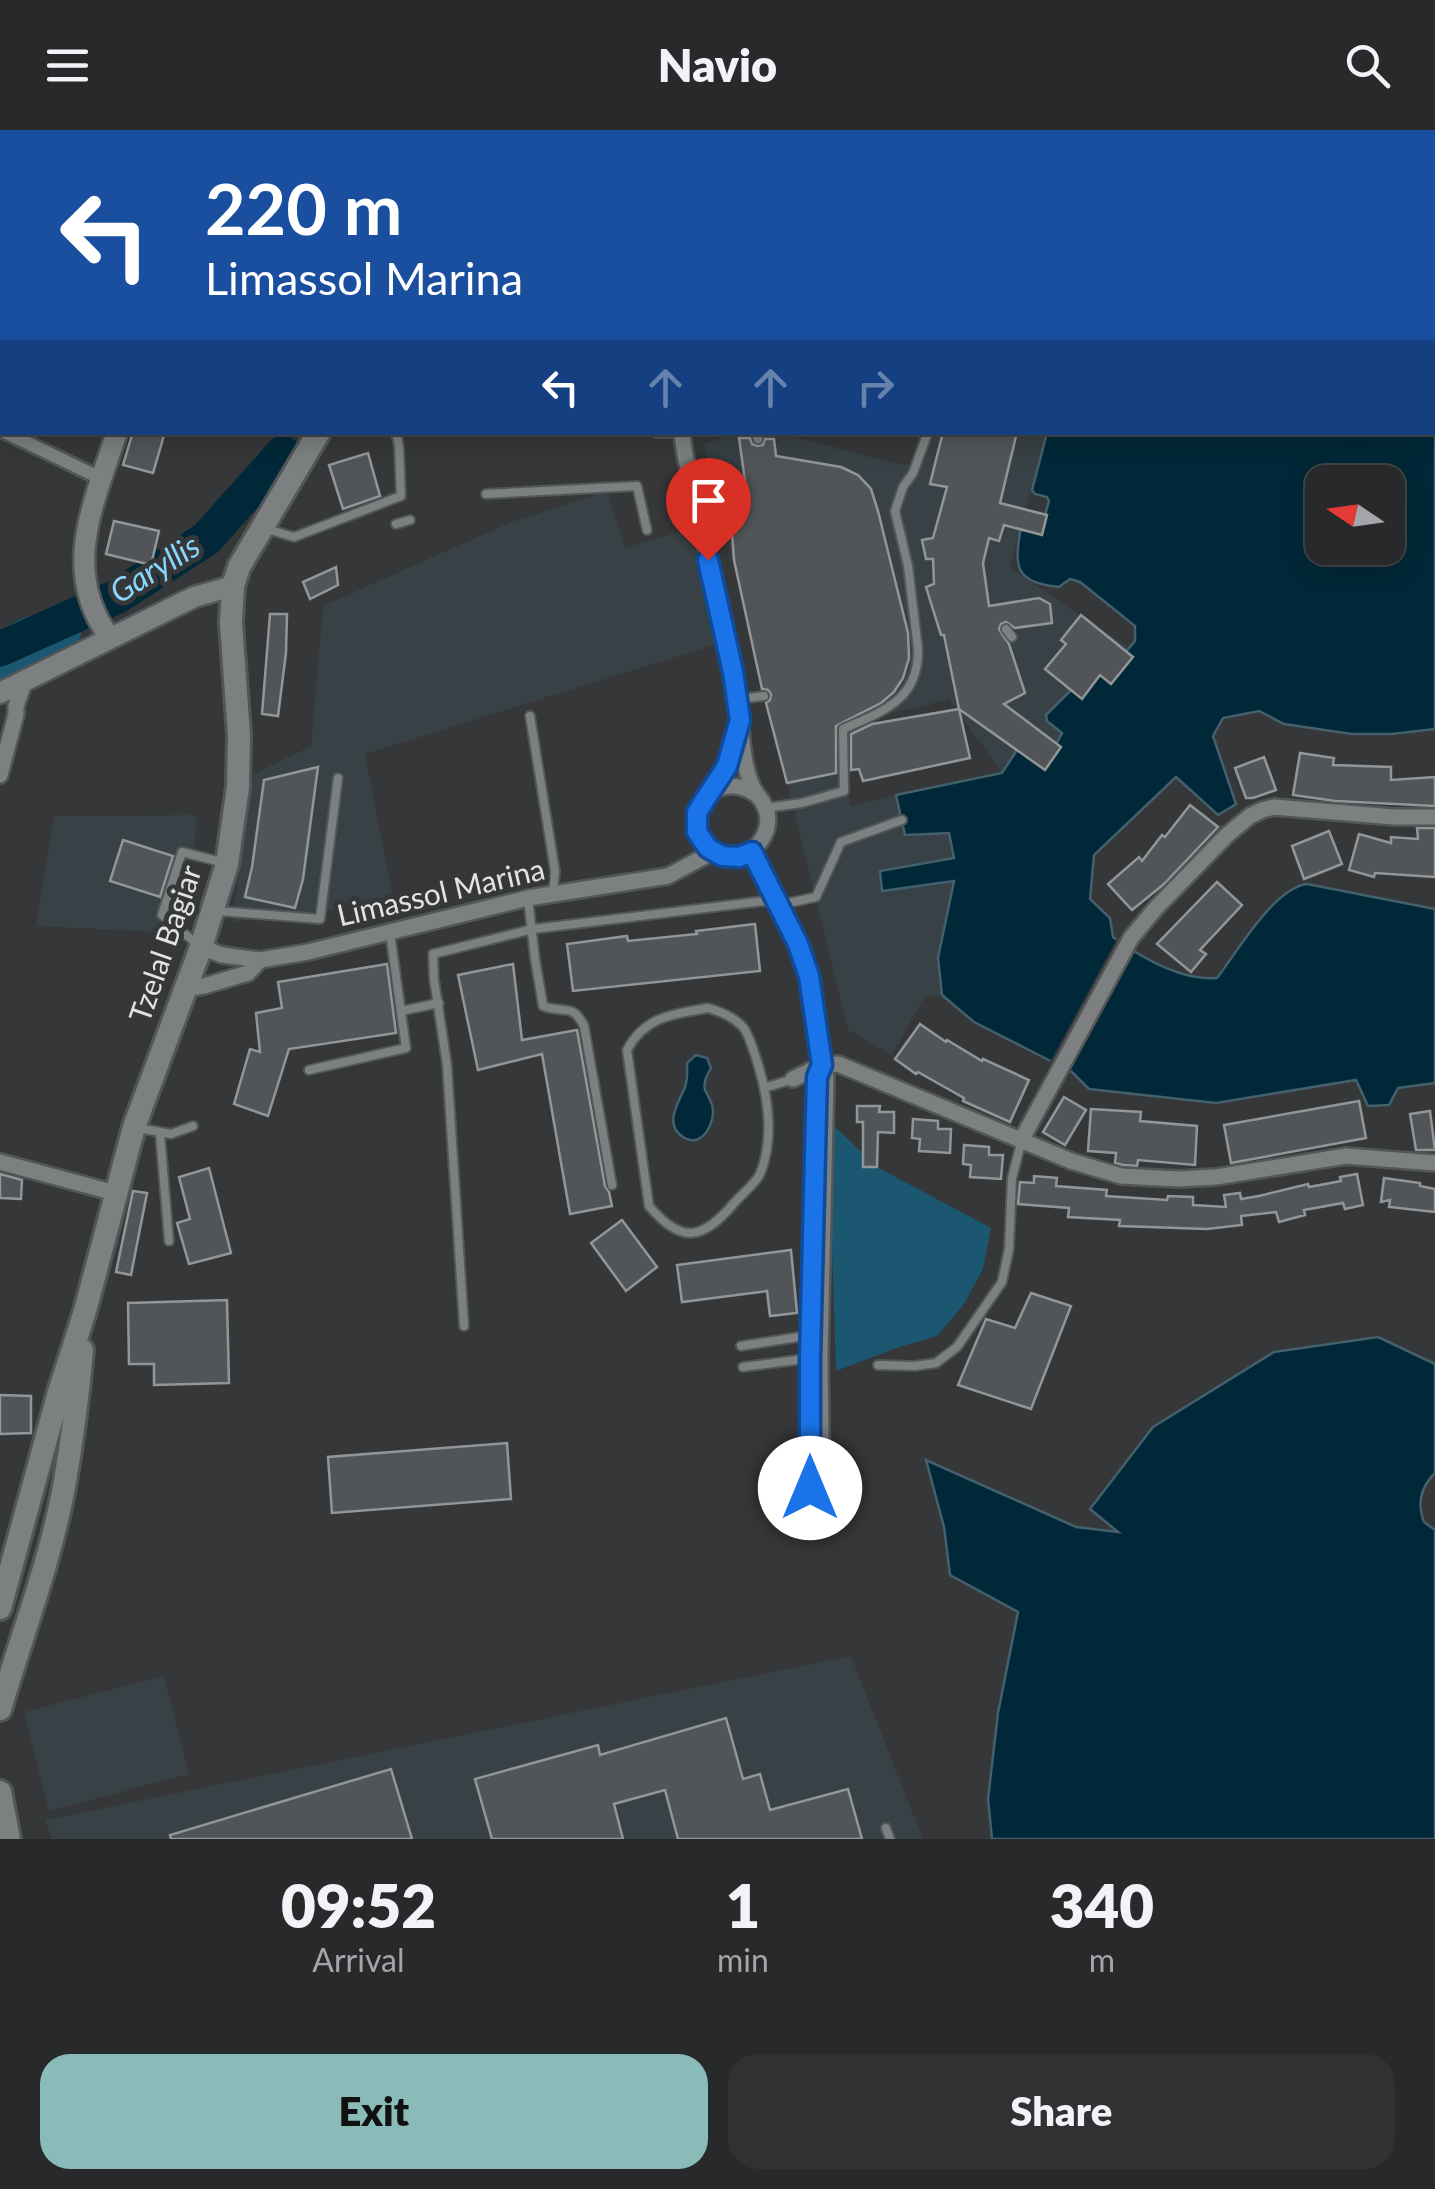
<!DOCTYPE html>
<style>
:root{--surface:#28292b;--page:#303133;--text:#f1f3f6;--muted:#a5a6a9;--line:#444547;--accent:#8bbbb9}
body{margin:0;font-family:Lato,sans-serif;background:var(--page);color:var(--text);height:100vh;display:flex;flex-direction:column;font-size:38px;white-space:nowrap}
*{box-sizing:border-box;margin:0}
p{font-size:32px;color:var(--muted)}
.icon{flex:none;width:55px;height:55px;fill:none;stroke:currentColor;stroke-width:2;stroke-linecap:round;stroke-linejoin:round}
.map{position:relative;height:1709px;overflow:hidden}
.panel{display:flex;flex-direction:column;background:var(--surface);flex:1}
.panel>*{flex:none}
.banner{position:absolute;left:0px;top:0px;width:1435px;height:305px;box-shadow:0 5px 25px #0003,0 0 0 2px var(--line);background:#1a4fa0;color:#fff;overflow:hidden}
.needle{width:65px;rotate:283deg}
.controls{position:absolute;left:1305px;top:335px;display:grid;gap:20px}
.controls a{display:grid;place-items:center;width:100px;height:100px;border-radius:20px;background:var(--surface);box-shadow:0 5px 25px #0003,0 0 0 2px var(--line);font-size:50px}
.pin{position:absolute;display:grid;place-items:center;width:85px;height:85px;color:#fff;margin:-102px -42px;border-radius:50% 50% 50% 0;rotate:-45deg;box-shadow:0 0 10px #0007}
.pin .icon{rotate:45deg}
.me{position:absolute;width:110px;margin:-55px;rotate:0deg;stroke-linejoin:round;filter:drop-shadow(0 0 8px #0008)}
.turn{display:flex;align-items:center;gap:35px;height:210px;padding:0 40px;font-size:45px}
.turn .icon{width:130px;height:130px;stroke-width:2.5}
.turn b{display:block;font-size:70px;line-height:85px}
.lanes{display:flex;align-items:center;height:95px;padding:0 40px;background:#0003;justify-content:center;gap:50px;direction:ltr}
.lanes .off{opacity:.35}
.eta{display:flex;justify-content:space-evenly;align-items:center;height:170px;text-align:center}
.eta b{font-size:60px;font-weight:800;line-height:70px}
.primary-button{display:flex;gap:20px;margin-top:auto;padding:20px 40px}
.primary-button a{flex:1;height:115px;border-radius:30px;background:var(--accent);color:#111;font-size:40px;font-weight:800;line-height:115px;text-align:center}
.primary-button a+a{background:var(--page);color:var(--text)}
header{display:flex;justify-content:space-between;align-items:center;height:130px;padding:0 40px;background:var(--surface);font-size:45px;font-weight:800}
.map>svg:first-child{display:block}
.built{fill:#384145}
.green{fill:#1b5770}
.water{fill:#012838;stroke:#44606c;stroke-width:2.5;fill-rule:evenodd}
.pier{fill:#353739}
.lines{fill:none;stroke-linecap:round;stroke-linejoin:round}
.river{stroke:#012838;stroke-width:35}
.building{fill:#525557;stroke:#939698;stroke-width:2.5}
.service-casing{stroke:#535657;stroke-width:12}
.pedestrian-casing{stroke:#535657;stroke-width:18}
.minor-casing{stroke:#535657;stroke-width:20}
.tertiary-casing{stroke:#535657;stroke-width:25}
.secondary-casing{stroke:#535657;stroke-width:28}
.service{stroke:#7c8081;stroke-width:8}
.pedestrian{stroke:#7c8081;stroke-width:12}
.minor{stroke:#7c8081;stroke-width:15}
.tertiary{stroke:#7c8081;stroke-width:20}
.secondary{stroke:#7c8081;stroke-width:22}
.route-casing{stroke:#114b97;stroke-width:25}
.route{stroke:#1a73e8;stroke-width:18}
.labels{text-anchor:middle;stroke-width:10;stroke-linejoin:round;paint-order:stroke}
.street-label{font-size:30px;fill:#e2e3e4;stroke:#353739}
.water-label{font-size:32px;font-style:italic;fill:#87d6fd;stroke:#353739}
</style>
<header><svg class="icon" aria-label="menu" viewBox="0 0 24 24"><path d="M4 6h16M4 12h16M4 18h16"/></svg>Navio<svg class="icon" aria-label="search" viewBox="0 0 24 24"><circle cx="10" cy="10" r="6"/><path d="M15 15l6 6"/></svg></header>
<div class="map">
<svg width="1435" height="1709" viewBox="0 0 1435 1709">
<rect width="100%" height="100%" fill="#353739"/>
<g class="built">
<polygon points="733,303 779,303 898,334 911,335 921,303 1046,303 1010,438 1142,526 1048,629 1002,643 949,569 853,593 840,615 850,676 896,665 905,705 950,703 954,729 880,742 883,760 955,751 938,828 942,865 925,866 892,925 848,900 704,314"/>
<polygon points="607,361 625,418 692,398 717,514 365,624 394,772 232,792 254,644 311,616 323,476 509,393"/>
<polygon points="197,685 195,714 175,782 159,802 36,796 54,686"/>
<polygon points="851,1526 923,1709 52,1709 45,1690"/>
<polygon points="164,1546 189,1644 49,1681 24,1582"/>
</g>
<g class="green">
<polygon points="76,472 81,505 76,517 0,554 0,501 20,489"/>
<polygon points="828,990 877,1037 991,1098 983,1139 964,1174 937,1206 899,1217 836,1241"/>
</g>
<g class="water">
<polygon points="1026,0 1435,0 1435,108 1432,107 1432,2 1028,2"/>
<path d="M1432,130H1435V599L1392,604H1352L1284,594L1259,581L1223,588L1213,606L1236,674L1218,685L1176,647L1094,725L1090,769L1110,788L1113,807C1142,828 1181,851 1217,848C1237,822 1274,758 1307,754L1435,779V953L1398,958L1389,975L1368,976L1356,950L1216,973L1089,959L1072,942L974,892L942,865L938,828L954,751L882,761L880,741L954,728L949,703L905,705L896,665L1002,643L1017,620L1048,629L1062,603L1047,591L1046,585L1070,561L1113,537L1135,511V496L1080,452L1070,449L1059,457C1014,452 1014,437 1021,397L1043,392L1049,371L1047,367L1035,364L1032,360L1047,303L1432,302ZM1322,352H1388V418H1322Z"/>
<path d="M696,925L707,928L711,938C707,945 703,952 705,960C706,962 712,973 712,975C717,991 702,1020 683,1007C663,994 679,972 685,957C688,949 687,941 687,933Z"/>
<path d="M1378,1207L1435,1234V1343C1421,1357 1417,1374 1424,1392L1435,1400V1709H992L988,1669L998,1583L1018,1482L950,1445L944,1397L926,1330L1076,1397L1118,1402L1090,1379L1153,1297L1274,1222Z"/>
</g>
<polygon class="pier" points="1119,805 1137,818 1068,945 1049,934"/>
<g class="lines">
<g class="river">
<polyline points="548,2 549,0"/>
<polyline points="0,519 116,467 206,409 283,323"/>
</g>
</g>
<g class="building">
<polygon points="133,302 165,302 153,343 123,335"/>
<polygon points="943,302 1017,302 1000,373 1047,385 1042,405 1004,395 999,411 989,408 983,433 989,476 1039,468 1050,474 1052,493 1015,498 1006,492 1001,494 999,499 1009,514 1025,563 1004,574 1061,617 1045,640 959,579 944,505 941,505 926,457 934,454 933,429 926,429 922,410 933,408 947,357 930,354"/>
<polygon points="739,308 750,308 752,314 757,316 763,315 765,309 774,309 776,326 841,337 858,345 871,359 878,381 908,503 909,528 903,548 894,562 881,573 836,596 836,643 787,653 766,573 770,570 771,564 768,560 762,559 734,430 731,389 734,375 746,358"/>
<polygon points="368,323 380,366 343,379 329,335"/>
<polygon points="114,391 159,401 151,435 106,424"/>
<polygon points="336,437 338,455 310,469 303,452"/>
<polygon points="270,484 287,484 286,523 278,586 262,584"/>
<polygon points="1081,485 1133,527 1111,554 1100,545 1082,569 1045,539 1066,514 1061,510"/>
<polygon points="959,579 970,628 863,651 859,639 851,640 851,604 872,594"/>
<polygon points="1300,623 1334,628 1333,635 1391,637 1391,650 1435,647 1435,676 1335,671 1293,665"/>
<polygon points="1264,627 1276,660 1253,668 1246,668 1235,638"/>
<polygon points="318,637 303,749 295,778 245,767 252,737 264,650"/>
<polygon points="1190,675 1218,697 1164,754 1132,780 1108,754 1139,727 1142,731 1162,705 1165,707"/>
<polygon points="1417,698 1435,698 1435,747 1375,743 1374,747 1349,740 1359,704 1391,713 1391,707 1418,709"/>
<polygon points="1329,701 1342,734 1304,749 1292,716"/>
<polygon points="123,710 173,726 160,767 110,751"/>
<polygon points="1217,752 1242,775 1200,820 1206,824 1191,842 1157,814"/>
<polygon points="755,794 760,841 573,861 567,814 627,806 628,811 697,804 696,801"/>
<polygon points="387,834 396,903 289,919 268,986 234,974 250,919 260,922 256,883 282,878 278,852"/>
<polygon points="513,834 522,910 577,900 605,1056 609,1062 612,1076 570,1084 542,924 478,940 458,845"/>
<polygon points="920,894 946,912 947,910 982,931 983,929 1029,950 1010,992 963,971 964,968 918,942 916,944 895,929"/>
<polygon points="1064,967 1086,980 1065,1015 1043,1002"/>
<polygon points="1359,971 1366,1008 1231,1033 1224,995"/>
<polygon points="857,976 880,976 879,982 894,982 894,1003 878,1002 877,1037 863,1037 863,992 857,992"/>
<polygon points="1091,979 1141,982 1140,991 1197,996 1195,1035 1138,1030 1137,1036 1123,1035 1115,1033 1116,1023 1088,1021"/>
<polygon points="1430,981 1435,1020 1416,1020 1410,984"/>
<polygon points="913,989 938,991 938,999 951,999 950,1023 919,1021 920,1009 912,1008"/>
<polygon points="964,1015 989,1017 989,1025 1003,1025 1001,1049 970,1047 971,1035 963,1034"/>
<polygon points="209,1038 231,1123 189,1134 177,1093 190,1089 179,1047"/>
<polygon points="0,1044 22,1050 21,1069 0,1068"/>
<polygon points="1357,1044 1363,1075 1345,1079 1343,1073 1304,1080 1305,1085 1279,1092 1276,1082 1241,1086 1242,1095 1207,1099 1119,1096 1120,1090 1068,1087 1069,1078 1018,1074 1020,1052 1034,1053 1034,1046 1057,1048 1056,1056 1107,1060 1106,1066 1167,1070 1168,1066 1193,1067 1193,1075 1226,1077 1224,1065 1240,1063 1241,1069 1259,1066 1308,1054 1309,1057 1341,1051 1340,1047"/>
<polygon points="1384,1048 1420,1053 1420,1056 1435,1059 1435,1082 1389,1077 1390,1070 1381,1072"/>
<polygon points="133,1061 147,1063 131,1145 116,1142"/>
<polygon points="622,1090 657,1137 626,1161 591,1113"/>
<polygon points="791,1120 797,1183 770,1186 767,1161 682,1172 677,1135"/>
<polygon points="1031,1163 1071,1176 1031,1279 958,1255 986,1189 1015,1198"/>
<polygon points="227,1170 229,1253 154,1255 154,1234 129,1234 128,1173"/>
<polygon points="0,1265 31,1266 31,1303 0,1304"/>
<polygon points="507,1313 511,1369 332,1383 328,1327"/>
<polygon points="726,1588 743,1649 760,1644 770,1680 848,1659 862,1709 678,1709 665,1660 614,1674 623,1709 492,1709 475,1649 598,1615 600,1625"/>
<polygon points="391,1639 412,1709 171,1709 170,1705"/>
</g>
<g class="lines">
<defs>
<g id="service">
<polyline points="894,0 895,2"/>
<polyline points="1432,118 1435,118"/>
<polyline points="756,302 758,309"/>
<polyline points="657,303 682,303"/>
<polyline points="486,364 637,356 647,400"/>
<polyline points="396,394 410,390"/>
<polyline points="263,398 294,407 401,366 399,317 396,302"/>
<polyline points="1006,499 1012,507"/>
<polyline points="739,569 764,566"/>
<polyline points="530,586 555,741 553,764"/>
<path d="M765,678L802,673L844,661L843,599C883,581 919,570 918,519L908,436L895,381L903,357L913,343L928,302"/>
<path d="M528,768L535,829L543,876C563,884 572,872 584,896L612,1055"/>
<polyline points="218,781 320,789 338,648"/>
<polyline points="197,814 162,785 182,722 225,733"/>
<path d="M708,878C721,882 732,886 742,896C747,901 749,909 752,916C766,955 777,1003 760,1044C755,1054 742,1064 735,1072C703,1110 682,1115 649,1076L627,920C645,886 674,884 708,878Z"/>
<polyline points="401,881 439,873"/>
<polyline points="309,940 406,918 390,803"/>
<polyline points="764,958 793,949"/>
<polyline points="138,998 171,1004 193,996"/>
<polyline points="160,1004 169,1111"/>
<polyline points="464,1196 447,935 434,849 433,824 533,799 764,771 779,775 816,767 841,712 902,690"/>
<polyline points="741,1216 811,1205"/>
<polyline points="878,1235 915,1236 936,1233 957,1217 1002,1152 1009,1119 1012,1048 1021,1013"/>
<polyline points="743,1237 820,1227"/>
<polyline points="886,1698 890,1709"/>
</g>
<g id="pedestrian">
<polyline points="1,149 2,148"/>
<polyline points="5,302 102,349"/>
</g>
<g id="minor">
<polyline points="147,0 153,2"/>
<polyline points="836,2 837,0"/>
<path d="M682,302C684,327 691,353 697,377C711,441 731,506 738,572C742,599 741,646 759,667C789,703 735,751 704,715C679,685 716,660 727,635C734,620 736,605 740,590"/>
<polyline points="0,645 16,584 16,576 25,550"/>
<path d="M711,662C726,654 739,654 754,663"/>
<polyline points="751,722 798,814 809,846 822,935 826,947 820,1227 822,1393"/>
<polyline points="201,817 222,825 260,830 308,822 528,768 668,746 713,722"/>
<polyline points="184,859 204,856 248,843 260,830"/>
<polyline points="793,949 822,935 838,934 1071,1031 1121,1046 1178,1049 1216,1047 1346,1026 1435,1033"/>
<polyline points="1022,1009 1131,808 1156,778 1227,705 1250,686 1262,680 1274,677 1394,687 1435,687"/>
<polyline points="0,1032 115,1063"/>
<polyline points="810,1392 811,1288"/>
</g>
<g id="tertiary">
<polyline points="133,2 133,0"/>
<path d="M110,508C60,441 94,373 117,302"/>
<polyline points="0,563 194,467 233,456"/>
</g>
<g id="secondary">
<polyline points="486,2 487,0"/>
<polyline points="515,2 516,0"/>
<polyline points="0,1478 59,1262 85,1181 134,997 201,817 227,734 238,657 239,605 231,493 233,456 239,437 319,302"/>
<path d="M0,1579C22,1505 50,1432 64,1357C72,1311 78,1266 82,1220"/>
<polyline points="0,1662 9,1709"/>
</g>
</defs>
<use href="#service" class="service-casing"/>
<use href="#pedestrian" class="pedestrian-casing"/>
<use href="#minor" class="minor-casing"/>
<use href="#tertiary" class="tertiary-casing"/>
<use href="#secondary" class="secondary-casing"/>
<use href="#service" class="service"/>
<use href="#pedestrian" class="pedestrian"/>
<use href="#minor" class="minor"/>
<use href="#tertiary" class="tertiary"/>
<use href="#secondary" class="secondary"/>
</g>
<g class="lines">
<defs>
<polyline id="route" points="708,430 733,542 740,590 727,636 697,682 697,702 708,718 722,726 739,727 752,722 798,814 809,846 822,935 817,947 816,984 810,1228 810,1358"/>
</defs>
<use href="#route" class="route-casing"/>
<use href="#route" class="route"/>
</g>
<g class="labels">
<g class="street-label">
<text transform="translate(441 763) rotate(-13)" y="10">Limassol Marina</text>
<text transform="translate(166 814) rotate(-71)" y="10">Tzelal Bagiar</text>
</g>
<g class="water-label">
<text transform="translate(155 439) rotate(-32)" y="11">Garyllis</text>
</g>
</g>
</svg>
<div class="controls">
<a><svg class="needle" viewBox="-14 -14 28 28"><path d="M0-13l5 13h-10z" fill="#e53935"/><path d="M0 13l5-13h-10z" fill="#a5a6a9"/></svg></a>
</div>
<div class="pin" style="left:708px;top:430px;background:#d93025"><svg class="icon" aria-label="arrive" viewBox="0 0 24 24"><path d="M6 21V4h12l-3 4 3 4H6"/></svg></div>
<svg class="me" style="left:810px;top:1358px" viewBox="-20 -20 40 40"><circle r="19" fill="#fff"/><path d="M0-13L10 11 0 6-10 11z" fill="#1a73e8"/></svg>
<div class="banner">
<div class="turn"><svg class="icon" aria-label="left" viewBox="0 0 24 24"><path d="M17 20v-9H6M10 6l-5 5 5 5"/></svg><div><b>220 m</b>Limassol Marina</div></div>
<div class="lanes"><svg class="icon" aria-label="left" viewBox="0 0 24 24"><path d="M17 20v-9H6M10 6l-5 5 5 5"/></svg><svg class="icon off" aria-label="ahead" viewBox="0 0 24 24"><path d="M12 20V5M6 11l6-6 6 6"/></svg><svg class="icon off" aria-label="ahead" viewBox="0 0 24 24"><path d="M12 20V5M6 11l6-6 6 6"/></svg><svg class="icon off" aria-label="right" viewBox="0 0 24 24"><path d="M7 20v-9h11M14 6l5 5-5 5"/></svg></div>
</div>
</div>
<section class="panel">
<div class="eta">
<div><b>09:52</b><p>Arrival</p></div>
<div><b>1</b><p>min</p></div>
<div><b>340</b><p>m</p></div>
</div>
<div class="primary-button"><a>Exit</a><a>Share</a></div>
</section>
